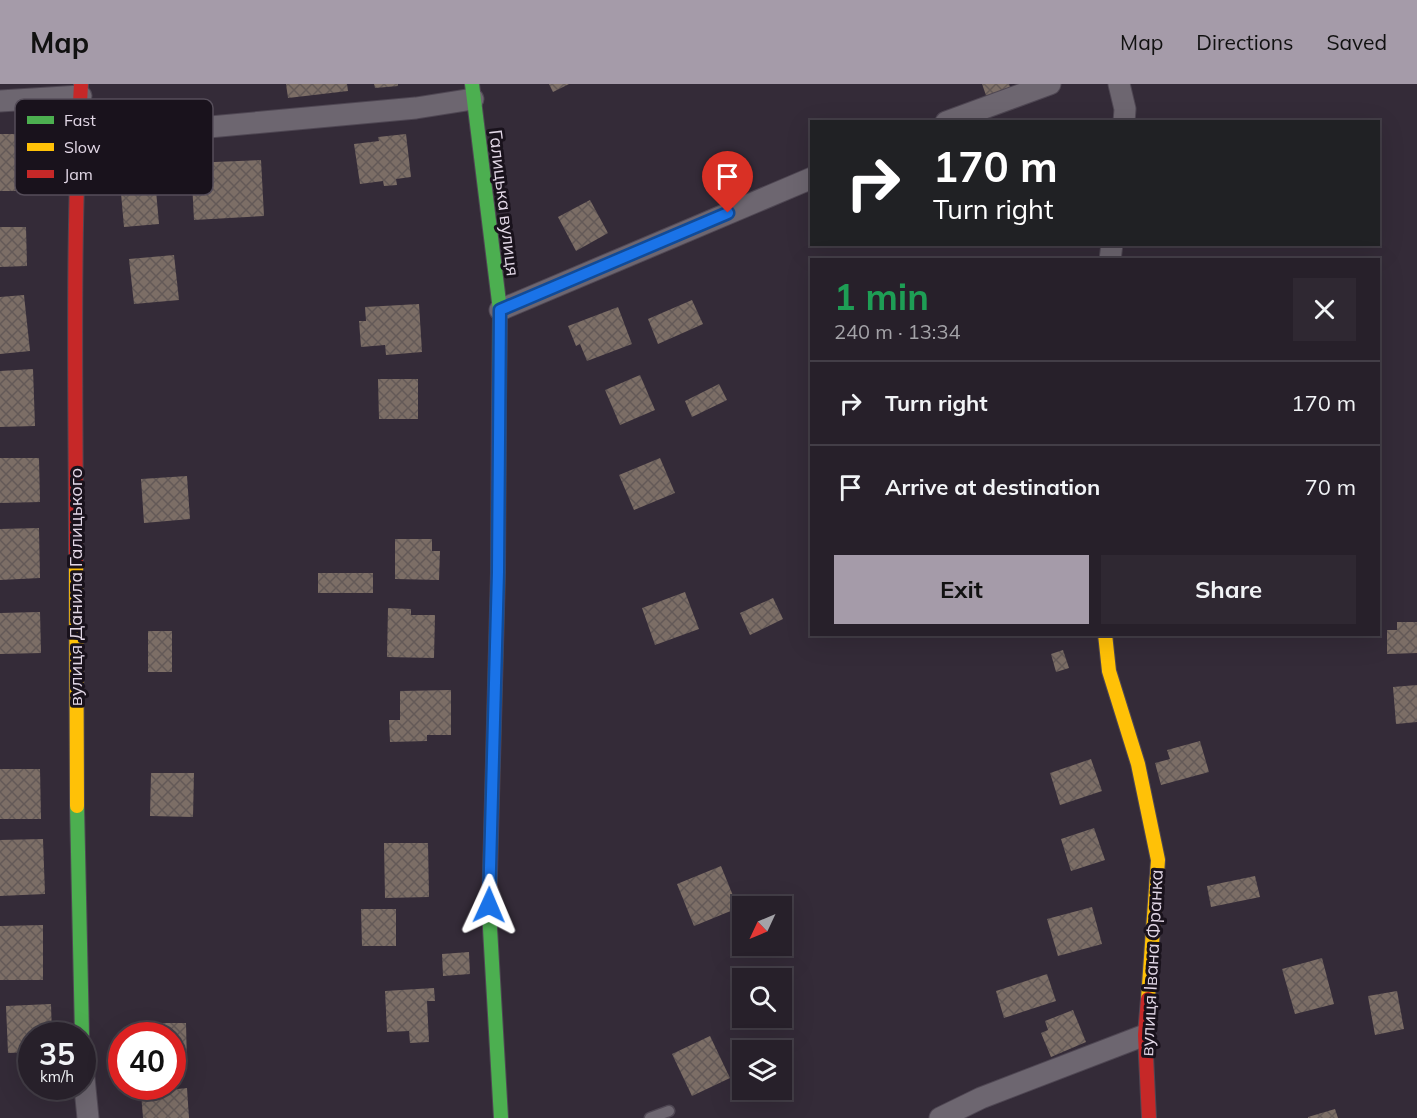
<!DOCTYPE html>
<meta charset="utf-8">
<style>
:root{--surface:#27202a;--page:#2f2832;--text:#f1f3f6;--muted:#a4a3a8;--line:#433e47;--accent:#a59ba9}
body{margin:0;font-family:Mulish,sans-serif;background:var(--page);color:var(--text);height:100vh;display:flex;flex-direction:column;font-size:22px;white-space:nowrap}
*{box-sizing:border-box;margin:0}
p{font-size:20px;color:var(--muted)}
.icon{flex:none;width:33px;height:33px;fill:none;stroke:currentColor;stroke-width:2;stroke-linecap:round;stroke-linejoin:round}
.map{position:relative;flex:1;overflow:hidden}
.sheet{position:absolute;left:810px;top:174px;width:570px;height:378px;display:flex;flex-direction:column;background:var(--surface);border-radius:0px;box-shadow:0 6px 24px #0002,0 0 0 2px var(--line)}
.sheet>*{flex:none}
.banner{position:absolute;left:810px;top:36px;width:570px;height:126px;border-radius:0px;box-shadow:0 6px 24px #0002,0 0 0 2px var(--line);background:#202124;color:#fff;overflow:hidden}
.needle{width:39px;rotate:226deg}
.fabs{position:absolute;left:732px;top:812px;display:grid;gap:12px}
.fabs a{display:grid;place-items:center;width:60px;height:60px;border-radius:0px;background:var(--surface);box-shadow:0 6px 24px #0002,0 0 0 2px var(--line);font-size:30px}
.speed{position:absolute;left:18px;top:938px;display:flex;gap:12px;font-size:30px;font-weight:700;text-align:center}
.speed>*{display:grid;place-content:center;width:78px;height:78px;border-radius:50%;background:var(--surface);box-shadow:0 6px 24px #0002,0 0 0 2px var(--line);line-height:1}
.speed small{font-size:15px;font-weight:400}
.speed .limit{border:9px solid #d22;background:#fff;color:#111}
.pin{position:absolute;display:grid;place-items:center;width:51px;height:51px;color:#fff;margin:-62px -26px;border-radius:50% 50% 50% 0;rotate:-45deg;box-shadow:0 0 6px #0007}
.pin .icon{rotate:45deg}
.me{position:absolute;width:66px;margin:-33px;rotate:1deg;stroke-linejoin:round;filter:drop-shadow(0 0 4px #0008)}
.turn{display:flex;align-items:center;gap:21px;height:126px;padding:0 24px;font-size:27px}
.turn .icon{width:78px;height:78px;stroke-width:2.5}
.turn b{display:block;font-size:42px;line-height:51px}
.round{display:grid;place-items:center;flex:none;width:63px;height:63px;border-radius:0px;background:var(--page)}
.head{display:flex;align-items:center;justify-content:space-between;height:102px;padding:0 24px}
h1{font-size:36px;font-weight:700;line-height:45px;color:#1e9e55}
.cta{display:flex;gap:12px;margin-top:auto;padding:12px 24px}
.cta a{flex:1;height:69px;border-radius:0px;background:var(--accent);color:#111;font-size:24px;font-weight:700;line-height:69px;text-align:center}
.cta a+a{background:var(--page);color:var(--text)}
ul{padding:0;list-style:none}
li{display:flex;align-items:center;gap:18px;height:84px;padding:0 24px;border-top:2px solid var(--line)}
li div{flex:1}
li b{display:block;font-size:22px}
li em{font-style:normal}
header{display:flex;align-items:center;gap:36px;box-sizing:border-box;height:84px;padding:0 30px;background:var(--accent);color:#111}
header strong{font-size:28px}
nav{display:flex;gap:33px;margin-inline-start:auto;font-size:21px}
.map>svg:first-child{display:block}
.building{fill:url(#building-cross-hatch)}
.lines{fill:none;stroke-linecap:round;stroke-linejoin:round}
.lane-casing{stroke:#4f4753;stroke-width:13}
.street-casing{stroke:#4f4753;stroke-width:23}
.fast-casing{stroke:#4f4753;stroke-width:16}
.slow-casing{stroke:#4f4753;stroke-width:16}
.jam-casing{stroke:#4f4753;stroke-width:16}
.lane{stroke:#6d6670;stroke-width:10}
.street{stroke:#6d6670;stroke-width:21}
.fast{stroke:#4caf50;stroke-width:14}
.slow{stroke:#ffc107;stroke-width:14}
.jam{stroke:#c62828;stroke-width:14}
.route-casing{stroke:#114b97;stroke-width:15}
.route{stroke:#1a73e8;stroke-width:10}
.labels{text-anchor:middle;stroke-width:6;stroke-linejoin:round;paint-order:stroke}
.street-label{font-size:18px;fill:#e2d7e6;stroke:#19121c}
.key{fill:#19121c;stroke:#554d59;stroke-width:1.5}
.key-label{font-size:16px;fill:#e2d7e6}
</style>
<header>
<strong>Map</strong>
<nav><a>Map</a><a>Directions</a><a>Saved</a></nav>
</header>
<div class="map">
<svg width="1417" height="1034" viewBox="0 0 1417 1034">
<defs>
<pattern id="building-cross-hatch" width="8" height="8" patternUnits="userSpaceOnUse" patternTransform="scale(1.5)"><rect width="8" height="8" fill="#7c6e66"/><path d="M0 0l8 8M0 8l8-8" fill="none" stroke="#635957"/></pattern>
</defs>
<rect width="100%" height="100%" fill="#342b38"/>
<g class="building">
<polygon points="286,0 347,0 348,7 288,14"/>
<polygon points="374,0 398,0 398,2 375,4"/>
<polygon points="549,0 569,0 553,8"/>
<polygon points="982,0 1009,0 1012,7 988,17"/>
<polygon points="0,50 24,50 24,76 41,76 41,107 0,107"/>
<polygon points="406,50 411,93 396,95 397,101 384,102 383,97 360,100 354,60 379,57 378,53"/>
<polygon points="261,76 264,132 194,136 191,79"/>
<polygon points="154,84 159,140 124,143 119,87"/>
<polygon points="590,116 608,149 576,167 558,133"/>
<polygon points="0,143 26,143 27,182 0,183"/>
<polygon points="174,171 179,216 134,220 129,175"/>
<polygon points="24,211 30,267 0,270 0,213"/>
<polygon points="692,216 703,240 658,260 648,235"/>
<polygon points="419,220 422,268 386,271 385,261 361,263 359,237 366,237 365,223"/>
<polygon points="618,223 632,260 587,277 580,260 576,262 568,242"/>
<polygon points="33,285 35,342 0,343 0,287"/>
<polygon points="640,291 655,326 620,341 605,306"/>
<polygon points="378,295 418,295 418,335 379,335"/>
<polygon points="719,300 727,316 692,333 685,317"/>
<polygon points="0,374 39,374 40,418 0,419"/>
<polygon points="660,374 675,409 634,426 619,391"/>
<polygon points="187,392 190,435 144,439 141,395"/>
<polygon points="39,444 40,494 0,496 0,445"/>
<polygon points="395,455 432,455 432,467 440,467 439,496 395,495"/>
<rect x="318" y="489" width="55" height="20"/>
<polygon points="685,508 699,545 655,561 642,524"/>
<polygon points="773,514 783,535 750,551 740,529"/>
<polygon points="388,524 411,525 411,531 435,531 434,574 387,573"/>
<polygon points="40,528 41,569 0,570 0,529"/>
<polygon points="1397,538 1417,538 1417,569 1387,570 1387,546 1397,546"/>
<rect x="148" y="547" width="24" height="41"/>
<polygon points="1063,566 1069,584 1056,588 1051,570"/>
<polygon points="1417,601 1417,638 1396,640 1393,603"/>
<polygon points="451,606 451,651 427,651 427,657 390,658 389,636 400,636 400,607"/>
<polygon points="1200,657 1209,688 1161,701 1155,679 1170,675 1167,666"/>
<polygon points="1091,675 1102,707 1060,721 1050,689"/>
<polygon points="0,685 40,685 41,735 0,735"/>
<polygon points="151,689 194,689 193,733 150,732"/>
<polygon points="1094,744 1105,776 1071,787 1061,755"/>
<polygon points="43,755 45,810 0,812 0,756"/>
<polygon points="384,759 428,759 429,813 385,814"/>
<polygon points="721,782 738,824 694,842 677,800"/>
<polygon points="1255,792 1260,813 1211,823 1207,802"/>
<polygon points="1092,823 1102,860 1058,872 1047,835"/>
<polygon points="361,825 396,825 396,862 362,862"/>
<polygon points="43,841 43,896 0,896 0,842"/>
<polygon points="469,868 470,890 443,892 442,870"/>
<polygon points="1322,874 1334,920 1295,930 1282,885"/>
<polygon points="1047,890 1056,917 1004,934 996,907"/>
<polygon points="434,904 435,917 427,917 429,958 410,959 409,947 387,948 385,907"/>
<polygon points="1397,907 1404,945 1375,951 1368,912"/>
<polygon points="51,920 52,951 32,951 32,968 8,969 6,922"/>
<polygon points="1073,926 1086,958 1051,973 1041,949 1048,946 1045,937"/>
<polygon points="140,939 186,939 187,981 172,981 172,951 140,951"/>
<polygon points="710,952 730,994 692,1012 672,970"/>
<polygon points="187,1004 189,1034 143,1034 141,1009"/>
<polygon points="1335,1025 1338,1034 1308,1034 1308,1033"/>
</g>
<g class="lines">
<defs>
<polyline id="lane" points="650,1034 669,1027"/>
<g id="street">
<polyline points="1119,0 1125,25 1124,38"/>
<polyline points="0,17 81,12"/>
<polyline points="946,38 1050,0"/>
<polyline points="78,55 416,24 473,15"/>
<polyline points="1110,176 1112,160"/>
<polyline points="500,226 812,94"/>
<polyline points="82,974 88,1034"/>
<polyline points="940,1034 981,1014 1145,951"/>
</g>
<g id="fast">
<polyline points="472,0 500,226 499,321"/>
<polyline points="77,722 82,951"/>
<polyline points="489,827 501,1034"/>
</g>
<g id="slow">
<polyline points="76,477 77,722"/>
<polyline points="1105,550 1109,587 1138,680 1158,776 1148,915"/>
</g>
<g id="jam">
<path d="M76,477C76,318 72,159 81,0"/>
<polyline points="489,827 498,488 499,321"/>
<polyline points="1148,915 1145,951 1149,1034"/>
</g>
</defs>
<use href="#lane" class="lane-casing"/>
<use href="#street" class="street-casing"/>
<use href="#fast" class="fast-casing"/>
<use href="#slow" class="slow-casing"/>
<use href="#jam" class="jam-casing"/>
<use href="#lane" class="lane"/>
<use href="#street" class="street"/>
<use href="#fast" class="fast"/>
<use href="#slow" class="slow"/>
<use href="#jam" class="jam"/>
</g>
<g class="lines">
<defs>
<polyline id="route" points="489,821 498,488 500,226 728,129"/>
</defs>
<use href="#route" class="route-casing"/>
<use href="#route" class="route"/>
</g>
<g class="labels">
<g class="street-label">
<text transform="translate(504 119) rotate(83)" y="6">Галицька вулиця</text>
<text transform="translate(76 503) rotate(-90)" y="6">вулиця Данила Галицького</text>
<text transform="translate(1152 879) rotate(-87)" y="6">вулиця Івана Франка</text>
</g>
</g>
<rect x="15" y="15" width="198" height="96" rx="9" class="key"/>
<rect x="27" y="32" width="27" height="8" fill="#4caf50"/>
<rect x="27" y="59" width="27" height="8" fill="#ffc107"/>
<rect x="27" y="86" width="27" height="8" fill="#c62828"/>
<g class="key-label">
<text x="64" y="42">Fast</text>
<text x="64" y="69">Slow</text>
<text x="64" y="96">Jam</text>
</g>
</svg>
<div class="fabs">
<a><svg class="needle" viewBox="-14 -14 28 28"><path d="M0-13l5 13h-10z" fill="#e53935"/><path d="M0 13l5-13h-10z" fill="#a4a3a8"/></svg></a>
<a><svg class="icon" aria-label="search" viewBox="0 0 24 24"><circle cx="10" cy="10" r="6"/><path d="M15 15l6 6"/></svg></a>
<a><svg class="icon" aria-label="layers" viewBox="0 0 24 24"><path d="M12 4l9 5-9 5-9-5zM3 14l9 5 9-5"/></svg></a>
</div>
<div class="speed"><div>35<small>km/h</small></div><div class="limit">40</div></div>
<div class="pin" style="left:728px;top:129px;background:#d93025"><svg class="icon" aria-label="arrive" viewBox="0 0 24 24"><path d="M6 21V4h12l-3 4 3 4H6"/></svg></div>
<svg class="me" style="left:489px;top:821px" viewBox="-20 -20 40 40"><path d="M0-17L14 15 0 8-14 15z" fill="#1a73e8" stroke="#fff" stroke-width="4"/></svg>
<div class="banner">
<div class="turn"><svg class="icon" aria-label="right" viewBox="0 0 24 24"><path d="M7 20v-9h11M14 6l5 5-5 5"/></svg><div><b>170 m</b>Turn right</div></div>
</div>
<section class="sheet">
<div class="head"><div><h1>1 min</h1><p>240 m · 13:34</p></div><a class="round"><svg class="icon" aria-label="close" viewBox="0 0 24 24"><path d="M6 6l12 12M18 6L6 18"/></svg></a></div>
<ul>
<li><svg class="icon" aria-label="right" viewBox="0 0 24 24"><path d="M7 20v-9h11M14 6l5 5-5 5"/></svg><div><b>Turn right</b></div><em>170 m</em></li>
<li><svg class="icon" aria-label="arrive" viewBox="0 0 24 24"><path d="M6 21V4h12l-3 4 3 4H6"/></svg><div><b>Arrive at destination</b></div><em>70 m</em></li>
</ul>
<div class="cta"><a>Exit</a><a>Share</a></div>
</section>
</div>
